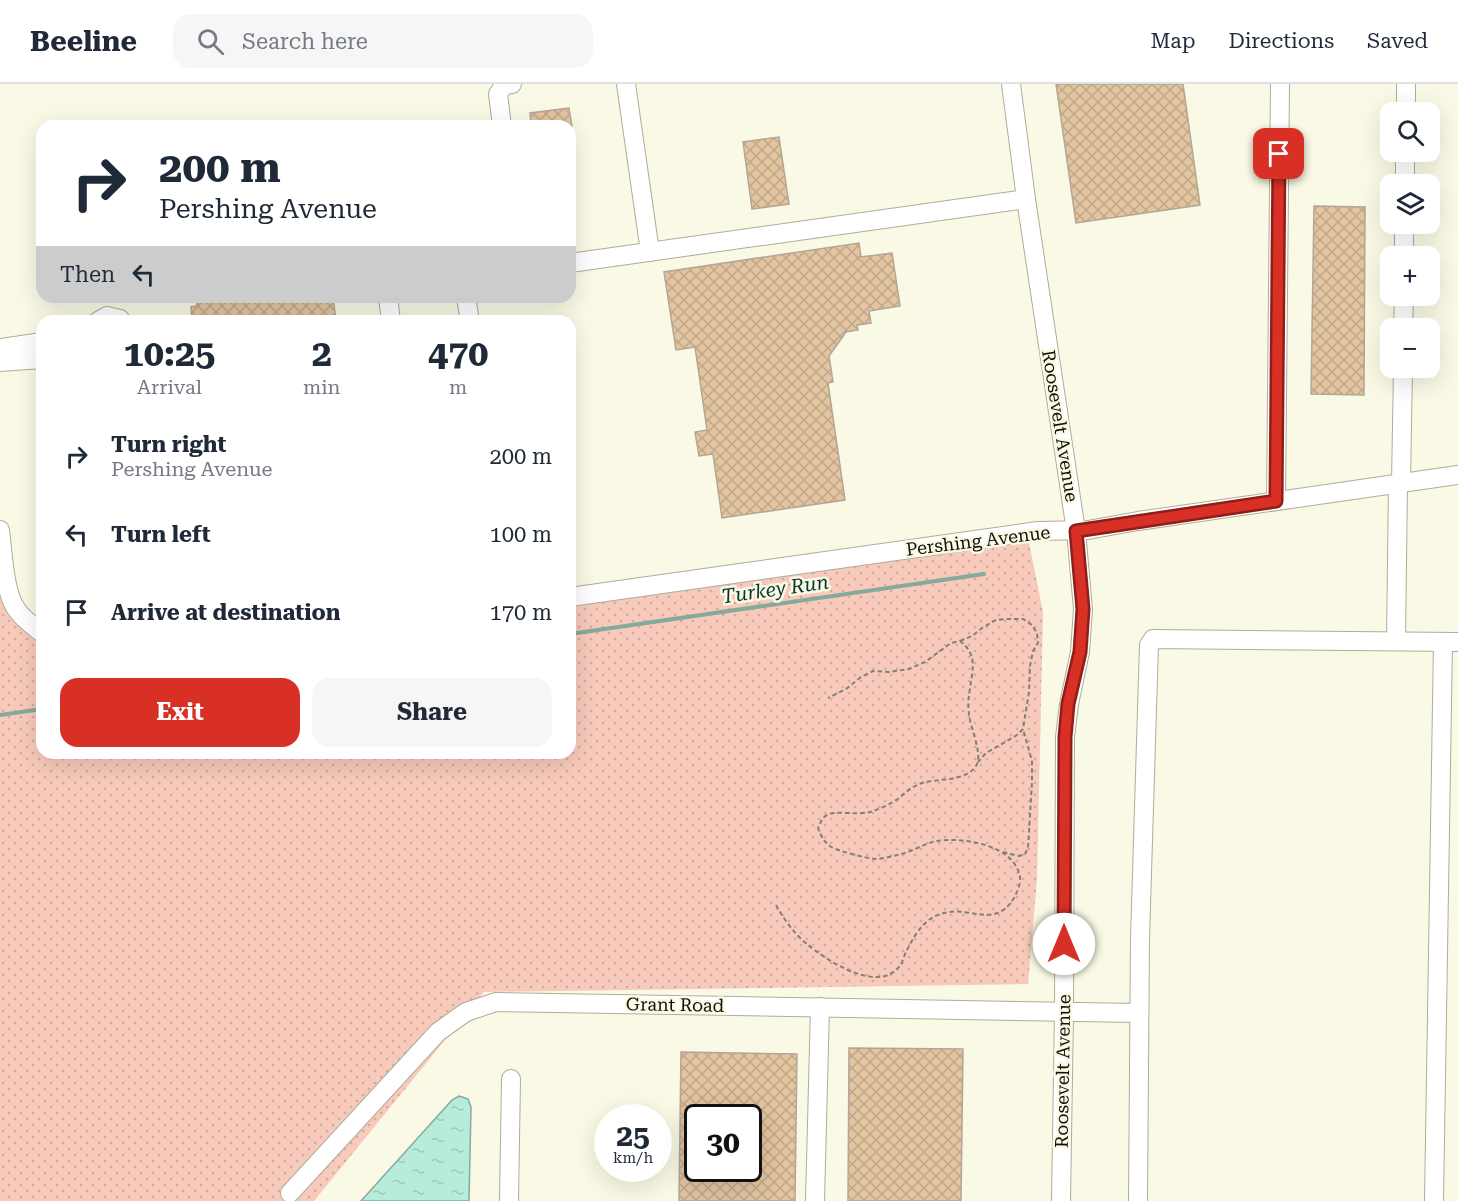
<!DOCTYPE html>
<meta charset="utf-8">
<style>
:root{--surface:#fff;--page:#f6f6f7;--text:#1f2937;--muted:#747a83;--line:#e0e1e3;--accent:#d93025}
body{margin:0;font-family:"Roboto Serif",serif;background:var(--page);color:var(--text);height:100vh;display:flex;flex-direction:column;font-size:22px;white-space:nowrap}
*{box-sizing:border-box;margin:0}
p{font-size:20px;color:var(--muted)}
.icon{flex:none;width:33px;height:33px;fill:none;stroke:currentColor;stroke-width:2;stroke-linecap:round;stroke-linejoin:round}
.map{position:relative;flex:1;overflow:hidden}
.drawer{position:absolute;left:36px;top:231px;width:540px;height:444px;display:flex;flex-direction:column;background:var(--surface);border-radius:18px;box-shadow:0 6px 24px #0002}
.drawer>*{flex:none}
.top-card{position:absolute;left:36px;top:36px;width:540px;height:183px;border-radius:18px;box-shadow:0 6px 24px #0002;background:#fff;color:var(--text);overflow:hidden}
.tools{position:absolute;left:1380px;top:18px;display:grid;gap:12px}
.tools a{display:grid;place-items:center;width:60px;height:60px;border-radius:12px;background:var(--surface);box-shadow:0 6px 24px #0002;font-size:30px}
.speed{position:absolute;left:594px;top:1020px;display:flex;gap:12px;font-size:30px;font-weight:700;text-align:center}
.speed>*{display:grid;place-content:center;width:78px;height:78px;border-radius:50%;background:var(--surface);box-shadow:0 6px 24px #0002;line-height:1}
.speed small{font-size:15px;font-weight:400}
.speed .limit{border:3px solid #111;border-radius:9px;background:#fff;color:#111}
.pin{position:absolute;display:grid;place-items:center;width:51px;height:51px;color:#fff;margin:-26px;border-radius:12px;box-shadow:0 3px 9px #0006}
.me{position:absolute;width:66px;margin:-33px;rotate:0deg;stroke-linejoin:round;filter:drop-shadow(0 0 4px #0008)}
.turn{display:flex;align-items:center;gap:21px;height:126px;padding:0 24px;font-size:27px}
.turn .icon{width:78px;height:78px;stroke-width:2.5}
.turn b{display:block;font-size:42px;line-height:51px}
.then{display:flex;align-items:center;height:57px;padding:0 24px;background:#0003;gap:12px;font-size:22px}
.eta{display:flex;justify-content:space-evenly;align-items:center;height:102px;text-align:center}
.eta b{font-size:36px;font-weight:700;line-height:42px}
.action{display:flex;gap:12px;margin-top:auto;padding:12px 24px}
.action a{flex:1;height:69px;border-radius:18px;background:var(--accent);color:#fff;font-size:24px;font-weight:700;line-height:69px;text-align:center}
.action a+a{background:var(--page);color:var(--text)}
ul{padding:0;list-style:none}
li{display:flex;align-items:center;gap:18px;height:78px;padding:0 24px}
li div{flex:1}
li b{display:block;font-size:22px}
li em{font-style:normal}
header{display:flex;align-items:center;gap:36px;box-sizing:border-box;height:84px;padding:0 30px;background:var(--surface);border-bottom:2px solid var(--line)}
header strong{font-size:28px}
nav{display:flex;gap:33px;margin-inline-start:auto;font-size:21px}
.search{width:420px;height:54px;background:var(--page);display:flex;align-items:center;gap:15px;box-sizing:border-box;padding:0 21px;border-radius:18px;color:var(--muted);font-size:22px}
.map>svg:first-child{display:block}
.grass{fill:url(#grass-dots)}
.water{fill:url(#water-ripples);stroke:#85aa9c;stroke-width:1.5}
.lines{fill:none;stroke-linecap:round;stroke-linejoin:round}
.stream{stroke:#85aa9c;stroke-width:4}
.building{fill:url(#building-cross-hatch);stroke:#b3a696;stroke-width:1.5;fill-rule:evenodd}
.minor-casing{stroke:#adad9a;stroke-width:20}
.path{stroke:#818173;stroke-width:2;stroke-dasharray:4.5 3;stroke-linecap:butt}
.minor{stroke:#fff;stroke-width:18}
.route-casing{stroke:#8d1f18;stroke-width:15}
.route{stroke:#d93025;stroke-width:10}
.labels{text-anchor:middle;stroke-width:5;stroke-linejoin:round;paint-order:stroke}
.street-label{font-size:18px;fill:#101009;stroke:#f9f9e5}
.water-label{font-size:20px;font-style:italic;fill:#08382d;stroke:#f9f9e5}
</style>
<header>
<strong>Beeline</strong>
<div class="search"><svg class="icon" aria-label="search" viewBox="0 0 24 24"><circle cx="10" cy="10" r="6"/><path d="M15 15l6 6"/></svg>Search here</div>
<nav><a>Map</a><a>Directions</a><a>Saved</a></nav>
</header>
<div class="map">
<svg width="1458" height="1117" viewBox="0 0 1458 1117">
<defs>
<pattern id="grass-dots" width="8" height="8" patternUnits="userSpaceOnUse" patternTransform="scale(1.5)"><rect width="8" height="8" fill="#f8cabb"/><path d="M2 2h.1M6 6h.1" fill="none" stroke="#d4ac9f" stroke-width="1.8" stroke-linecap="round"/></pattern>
<pattern id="water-ripples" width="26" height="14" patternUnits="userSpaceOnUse" patternTransform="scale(1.5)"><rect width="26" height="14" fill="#b7ecdb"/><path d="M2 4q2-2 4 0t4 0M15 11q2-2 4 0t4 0" fill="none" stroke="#9cc9bb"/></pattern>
<pattern id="building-cross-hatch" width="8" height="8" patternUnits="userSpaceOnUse" patternTransform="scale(1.5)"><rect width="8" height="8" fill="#e2c4a0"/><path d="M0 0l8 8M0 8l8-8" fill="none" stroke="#c1a788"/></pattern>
</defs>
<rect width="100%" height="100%" fill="#f9f9e5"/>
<polygon class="grass" points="0,446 9,507 42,549 42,669 570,669 570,513 1027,449 1043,528 1037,795 1028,900 484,908 314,1117 0,1117"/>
<polygon class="water" points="459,1012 468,1015 471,1023 469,1117 361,1117 452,1016"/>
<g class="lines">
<g class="stream">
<polyline points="570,550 984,490"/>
<polyline points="0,631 42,625"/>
</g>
</g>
<g class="building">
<polygon points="1056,0 1183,0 1200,121 1076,139"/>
<polygon points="569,24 572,42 531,42 530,29"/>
<polygon points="779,53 789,120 752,125 743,58"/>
<polygon points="1314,122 1365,123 1364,311 1311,310"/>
<polygon points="859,159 861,173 892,169 900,222 869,227 871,239 857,241 858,246 846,248 829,272 833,298 828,299 845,416 722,434 713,370 699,372 695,348 707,346 695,263 676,266 664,188"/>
<polygon points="196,213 333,213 336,237 192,237 191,223 197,222"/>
<polygon points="849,964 963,965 961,1117 848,1117"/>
<path d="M681,968L797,970L795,1117H679ZM698,1034H748V1084H698Z"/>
</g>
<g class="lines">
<defs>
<g id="minor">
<polyline points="626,0 650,168"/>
<polyline points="1011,0 1026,115 1076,447 1083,525 1080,568 1069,620 1065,653 1064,928 1061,1117"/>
<polyline points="1406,28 1406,0"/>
<polyline points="502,42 498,10 504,1 512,0"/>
<polyline points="1405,100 1405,68"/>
<polyline points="1404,172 1404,140"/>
<polyline points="570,179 1026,115"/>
<polyline points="388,213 391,237"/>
<polyline points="466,213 470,237"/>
<polyline points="98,237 107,232 120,235 121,237"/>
<polyline points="1403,244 1404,212"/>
<polyline points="0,264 42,258"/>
<polyline points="0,278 42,275"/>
<polyline points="1401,399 1403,284"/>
<polyline points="1276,417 1280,0"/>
<path d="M0,446C3,468 4,509 17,526C23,535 33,542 42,549"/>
<polyline points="570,513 1038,447 1088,446 1138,437 1458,391"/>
<polyline points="1396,557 1398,400"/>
<polyline points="290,1109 438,948 466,928 496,918 1139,929"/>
<polyline points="509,1117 511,995"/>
<polyline points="815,1117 820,923"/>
<polyline points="1138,1117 1140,854 1149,561 1153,555 1458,558"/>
<polyline points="1434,1117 1443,558"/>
</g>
</defs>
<use href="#minor" class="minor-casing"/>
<g class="path">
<polyline points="960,557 972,552 982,544 996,536 1008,535 1023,535 1032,541 1037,549 1038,559 1033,567 1030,582 1029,608 1023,645 1017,651 986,669 978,678"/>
<polyline points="1003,768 1019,772 1025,770 1028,764 1032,698 1032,677 1023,645"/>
<path d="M776,821C784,835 794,850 807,860C826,876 873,907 896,886C901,882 903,876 905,870C914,852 923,834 944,829C971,822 995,845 1014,814C1017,808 1021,800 1020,793C1014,760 962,753 936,757C924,760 913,767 901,770C893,772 883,775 875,775C866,774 838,767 831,763C824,758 821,752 818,744C821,738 822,733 829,730C838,727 858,731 870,728C880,725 891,720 899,714C906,708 913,702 922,699C939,694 968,698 977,680C982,668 970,643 969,630C968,624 968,617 969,612C971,590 980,572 960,557L951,559L925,578L909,585L889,588L873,587L861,593L846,605L828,614"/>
</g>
<use href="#minor" class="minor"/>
</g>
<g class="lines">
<defs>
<polyline id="route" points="1064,860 1065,653 1068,620 1080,568 1083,525 1076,447 1276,417 1279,70"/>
</defs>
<use href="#route" class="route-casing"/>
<use href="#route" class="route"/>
</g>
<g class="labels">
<g class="street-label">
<text transform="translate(1060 342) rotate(81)" y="6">Roosevelt Avenue</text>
<text transform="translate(978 457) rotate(-7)" y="6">Pershing Avenue</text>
<text transform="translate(675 921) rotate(1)" y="6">Grant Road</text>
<text transform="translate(1063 987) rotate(-89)" y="6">Roosevelt Avenue</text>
</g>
<g class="water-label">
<text transform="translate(775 505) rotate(-8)" y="7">Turkey Run</text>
</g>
</g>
</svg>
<div class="tools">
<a><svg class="icon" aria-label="search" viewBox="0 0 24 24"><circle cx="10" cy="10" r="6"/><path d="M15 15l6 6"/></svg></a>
<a><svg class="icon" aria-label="layers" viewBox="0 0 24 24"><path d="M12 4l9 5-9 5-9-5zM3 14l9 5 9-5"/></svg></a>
<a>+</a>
<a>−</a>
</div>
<div class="speed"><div>25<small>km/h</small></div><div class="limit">30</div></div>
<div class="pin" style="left:1279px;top:70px;background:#d93025"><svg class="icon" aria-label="arrive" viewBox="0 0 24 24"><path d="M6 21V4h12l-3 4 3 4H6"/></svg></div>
<svg class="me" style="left:1064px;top:860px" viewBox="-20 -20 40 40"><circle r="19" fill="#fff"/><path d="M0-13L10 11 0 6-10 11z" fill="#d93025"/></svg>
<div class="top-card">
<div class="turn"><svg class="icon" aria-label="right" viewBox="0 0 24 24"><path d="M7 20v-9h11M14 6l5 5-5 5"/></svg><div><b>200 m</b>Pershing Avenue</div></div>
<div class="then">Then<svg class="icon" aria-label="left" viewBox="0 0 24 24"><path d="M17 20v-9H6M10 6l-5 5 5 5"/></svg></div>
</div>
<section class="drawer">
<div class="eta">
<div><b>10:25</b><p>Arrival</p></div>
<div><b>2</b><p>min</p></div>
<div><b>470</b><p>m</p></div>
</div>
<ul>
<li><svg class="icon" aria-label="right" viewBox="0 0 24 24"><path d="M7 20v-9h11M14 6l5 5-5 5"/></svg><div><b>Turn right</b><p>Pershing Avenue</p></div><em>200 m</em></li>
<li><svg class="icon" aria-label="left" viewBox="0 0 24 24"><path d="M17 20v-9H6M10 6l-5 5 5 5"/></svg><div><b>Turn left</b></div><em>100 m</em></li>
<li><svg class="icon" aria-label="arrive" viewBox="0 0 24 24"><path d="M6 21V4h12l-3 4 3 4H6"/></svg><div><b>Arrive at destination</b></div><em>170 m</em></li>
</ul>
<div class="action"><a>Exit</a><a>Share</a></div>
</section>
</div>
